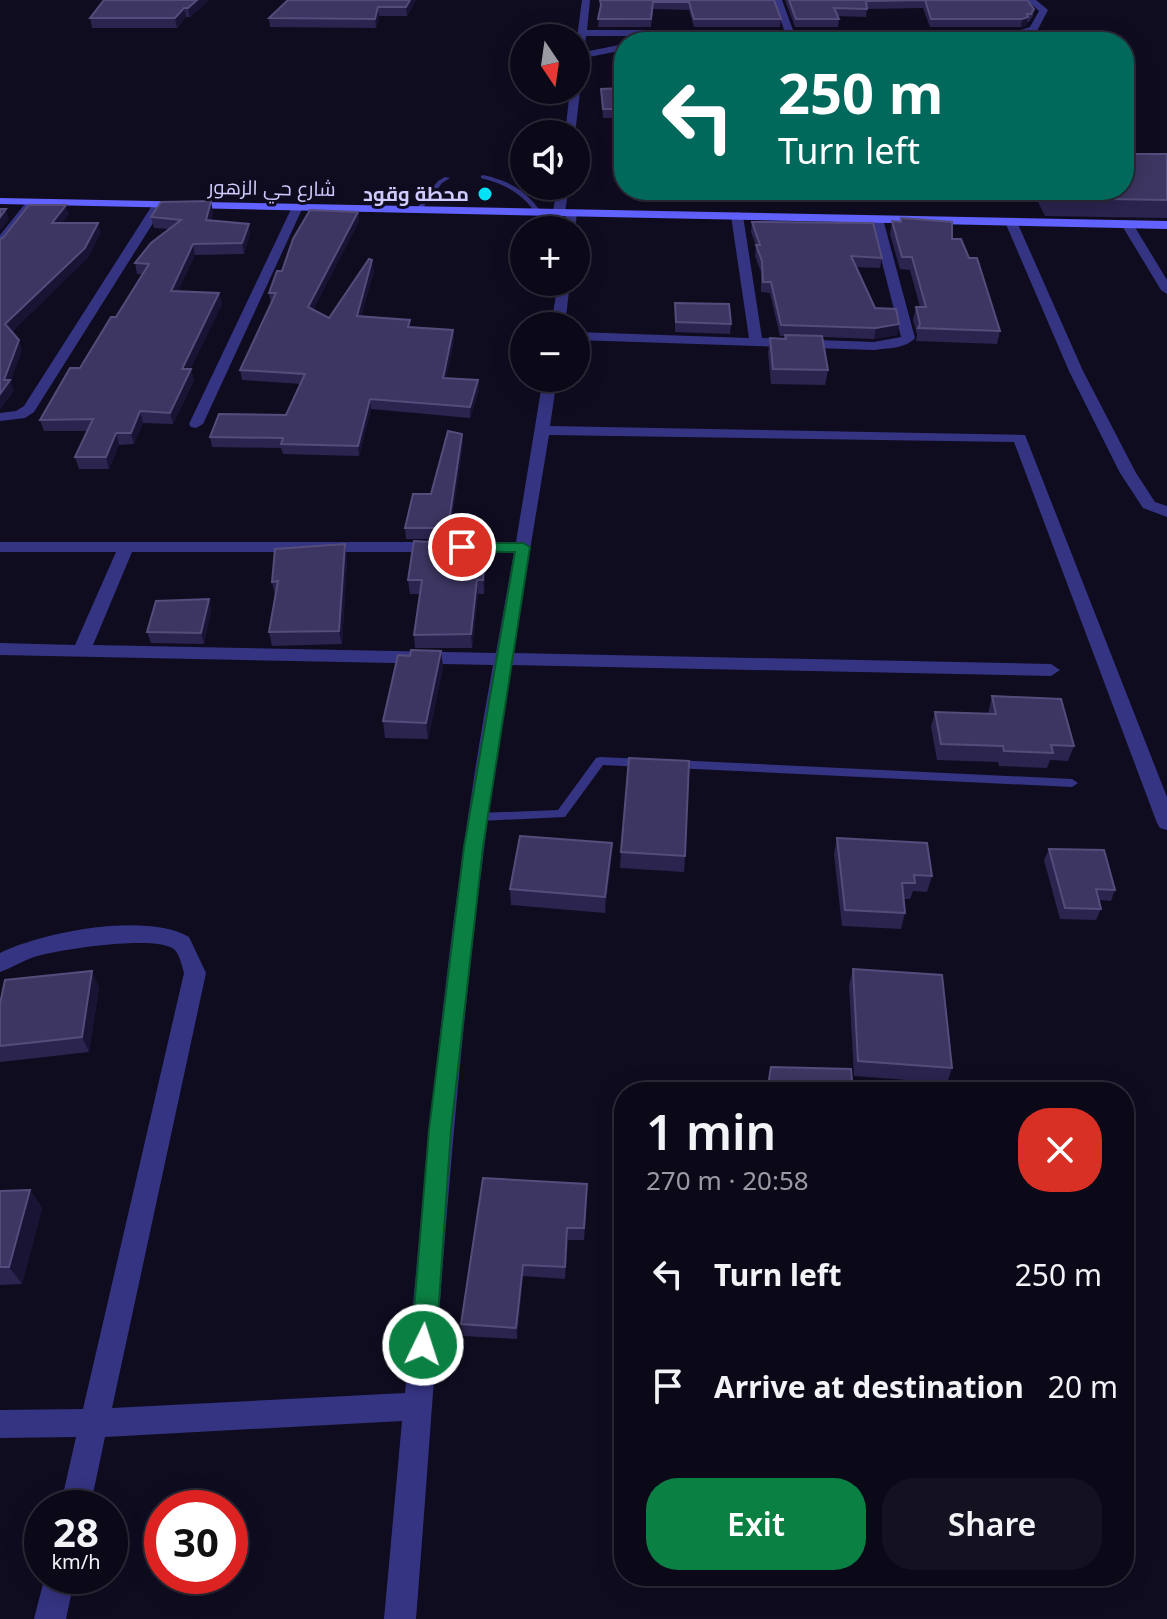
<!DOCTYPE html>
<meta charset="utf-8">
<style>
:root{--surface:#0b0918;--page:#141221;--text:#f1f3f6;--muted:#9a9aa2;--line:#2b2a37;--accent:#0b8043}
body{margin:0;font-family:"Noto Sans",Cairo,sans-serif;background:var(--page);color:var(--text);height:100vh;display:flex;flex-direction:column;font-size:30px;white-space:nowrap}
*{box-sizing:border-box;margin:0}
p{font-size:26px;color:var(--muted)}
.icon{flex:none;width:44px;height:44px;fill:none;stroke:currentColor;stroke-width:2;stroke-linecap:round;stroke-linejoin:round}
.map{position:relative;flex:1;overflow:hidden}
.side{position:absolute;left:614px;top:1082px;width:520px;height:504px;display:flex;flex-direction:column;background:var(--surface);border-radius:32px;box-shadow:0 4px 20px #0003,0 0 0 2px var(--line)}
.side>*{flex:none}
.hud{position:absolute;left:614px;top:32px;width:520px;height:168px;border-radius:32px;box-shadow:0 4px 20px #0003,0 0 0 2px var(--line);background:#00695c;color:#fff;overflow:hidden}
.needle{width:52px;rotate:167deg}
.tools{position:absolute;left:510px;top:24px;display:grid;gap:16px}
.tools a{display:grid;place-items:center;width:80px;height:80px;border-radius:50%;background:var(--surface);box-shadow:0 4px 20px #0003,0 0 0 2px var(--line);font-size:40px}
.speed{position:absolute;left:24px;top:1490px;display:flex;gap:16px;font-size:40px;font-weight:700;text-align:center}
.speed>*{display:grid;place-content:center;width:104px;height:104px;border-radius:50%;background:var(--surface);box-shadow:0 4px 20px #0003,0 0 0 2px var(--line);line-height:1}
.speed small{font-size:20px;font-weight:400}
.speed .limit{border:12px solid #d22;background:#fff;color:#111}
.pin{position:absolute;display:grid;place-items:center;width:68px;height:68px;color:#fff;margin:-34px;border:4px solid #fff;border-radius:50%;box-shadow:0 2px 8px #0007}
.me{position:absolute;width:88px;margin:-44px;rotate:4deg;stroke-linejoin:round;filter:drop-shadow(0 0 6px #0008)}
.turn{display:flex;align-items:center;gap:28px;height:168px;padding:0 32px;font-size:36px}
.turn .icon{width:104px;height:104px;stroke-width:2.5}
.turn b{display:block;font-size:56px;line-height:68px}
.round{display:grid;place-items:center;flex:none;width:84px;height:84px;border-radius:32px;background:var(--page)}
.headline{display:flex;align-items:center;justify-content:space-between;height:136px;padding:0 32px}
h1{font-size:48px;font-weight:600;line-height:60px}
.action{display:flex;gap:16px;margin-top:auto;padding:16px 32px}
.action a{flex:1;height:92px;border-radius:32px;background:var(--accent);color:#fff;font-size:32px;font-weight:600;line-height:92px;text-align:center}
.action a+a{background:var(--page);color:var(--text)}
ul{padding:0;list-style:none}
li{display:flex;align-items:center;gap:24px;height:112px;padding:0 32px}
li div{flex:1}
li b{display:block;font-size:30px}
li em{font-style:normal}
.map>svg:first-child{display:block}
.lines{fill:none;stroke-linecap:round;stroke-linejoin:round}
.lane{fill:#353482;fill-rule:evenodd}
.street{fill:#353482;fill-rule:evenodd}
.secondary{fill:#6262ff;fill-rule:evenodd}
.wall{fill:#2b244f}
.shaded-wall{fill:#191334}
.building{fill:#3d3662;stroke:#544d7b;stroke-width:2}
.route{fill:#0b8043;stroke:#07532c;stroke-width:2}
.poi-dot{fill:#00e2f6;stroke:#0f0c20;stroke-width:3}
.labels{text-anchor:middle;stroke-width:6;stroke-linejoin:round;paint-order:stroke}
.far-street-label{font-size:20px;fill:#d0cbff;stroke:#0f0c20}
.far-poi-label{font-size:20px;font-weight:bold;fill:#d0cbff;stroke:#0f0c20;text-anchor:end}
</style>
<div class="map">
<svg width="1167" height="1619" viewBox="0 0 1167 1619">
<rect width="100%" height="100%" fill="#0f0c20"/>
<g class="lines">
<g class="lane">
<path d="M483,175C509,181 526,190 541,212L536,213C521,193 505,184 481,178V176Z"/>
<polygon points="445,177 450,178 442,183 421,210 417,210 417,208 438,181"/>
<polygon points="600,757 644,759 650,763 644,767 603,765 565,817 479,821 473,817 479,813 558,810 596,758"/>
<polygon points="674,760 1072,779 1078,783 1072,787 674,768 668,764"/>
</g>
<g class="street">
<polygon points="582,0 590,0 587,30 784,30 774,0 782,0 793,30 1021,30 1030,27 1039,11 1027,0 1036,0 1048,10 1037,31 1022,36 586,36 584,52 624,44 624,50 584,58 575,134 565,134 570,90 576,90 576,45"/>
<polygon points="557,186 569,186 565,212 559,215 553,212"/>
<polygon points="28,200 38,202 4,246 0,247 0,235"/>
<polygon points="159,201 165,204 34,412 25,418 0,421 0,413 16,411 24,406 153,204"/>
<polygon points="293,205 303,207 203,424 196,428 191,427 189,424"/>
<polygon points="567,210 577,212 575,230 563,230"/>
<path d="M737,212L743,216L762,338L874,342L901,337L871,219L877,215L883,219L915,338C905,349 888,348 874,350L576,340V332L749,338L731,216Z"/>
<polygon points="1007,220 1017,222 1083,371 1136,473 1155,502 1167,506 1167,517 1143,508 1120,473 1069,371 1005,222"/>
<polygon points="1127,220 1133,224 1167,280 1167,294 1161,290 1121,224"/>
<polygon points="558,282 570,282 565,326 551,326"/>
<path d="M543,378H557L550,426L1025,435L1167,797V830L1160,828L1157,823L1014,442L549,435L513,653L1051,664L1060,670L1051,676L511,665C458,981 441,1301 416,1619H384L402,1421L105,1437L90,1508H60L76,1437L0,1438V1410L83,1409L184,973C182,966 180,956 175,950C157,934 57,950 34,957C22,961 12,968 0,972V953C43,932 146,912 189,937L206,973L112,1408L405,1393C427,1149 449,905 493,665L0,655V643L75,645L116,552H0V542H516ZM132,552H514L496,653L93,645Z"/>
<polygon points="45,1576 75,1576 66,1619 34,1619"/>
</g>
<polygon class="secondary" points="0,198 1167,221 1167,229 0,204"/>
</g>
<g class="wall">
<polygon points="209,0 190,17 186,17 177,28 92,28 90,18"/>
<polygon points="287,0 416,0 407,16 379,16 376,28 270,27 269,18"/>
<polygon points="600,0 774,0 781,19 780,27 694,27 689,10 653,9 651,27 598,27 600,7"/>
<polygon points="785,0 1027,0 1034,9 1033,16 1029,22 1027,22 1027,25 1021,27 930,27 923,8 867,9 866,17 838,16 839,19 838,27 795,27"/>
<polygon points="989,31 1023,42 989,42 987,39"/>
<polygon points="624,88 624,118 603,118 601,89"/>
<polygon points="1167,154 1167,218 1045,216 1032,190 1124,190"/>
<polygon points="213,212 211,220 250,234 244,254 195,255 178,291 219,293 222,304 190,369 194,380 173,424 143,423 134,444 119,445 109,469 79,469 75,457 88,431 44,431 40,420 80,368 116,317 143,274 137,274 135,263 169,229 154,228 151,217"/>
<polygon points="358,212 359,221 313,310 329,318 374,270 361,316 410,327 453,330 454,340 446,378 478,380 479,390 470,418 371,409 359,456 283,454 281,448 212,447 210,437 286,415 301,384 242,380 240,370 271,303 269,293"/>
<polygon points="892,221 952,239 1000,331 997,344 916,341 917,334 913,320 916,307 920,307 910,270 900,269 890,234"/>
<polygon points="752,222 882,258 880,268 856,267 875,308 899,324 897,335 874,339 822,337 828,370 825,385 771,384 768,353 770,338 784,339 785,336 780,336 770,293 761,292 761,272 755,256 756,246 751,232"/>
<polygon points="675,303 731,324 730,334 675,332"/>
<polygon points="462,434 463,444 449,539 406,539 405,528 431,494"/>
<polygon points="485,545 486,558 484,594 478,594 472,648 415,648 414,635 420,594 410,594 408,580"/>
<polygon points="347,558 342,644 272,646 269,632 275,595 272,582"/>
<polygon points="209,599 211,610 204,644 151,643 147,632"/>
<polygon points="441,651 443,667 428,739 385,738 383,721 410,656"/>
<polygon points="992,696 1074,746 1068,761 1050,760 1047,768 999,766 998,762 937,760 931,727 935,712 988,714"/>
<polygon points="837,838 932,876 927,892 913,891 910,899 904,899 905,913 901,929 842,926 834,854"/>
<polygon points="1049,849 1115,890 1111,901 1099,900 1101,909 1096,920 1060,919 1044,860"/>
<polygon points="621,852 685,856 684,872 620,868"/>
<polygon points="611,859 605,913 511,905 510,889"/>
<polygon points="853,969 952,1068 947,1083 854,1076 849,985"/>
<polygon points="99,987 89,1052 0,1062 0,1004"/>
<polygon points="30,1190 42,1208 22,1284 0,1285 0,1191"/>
<polygon points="587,1197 584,1240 568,1240 565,1279 523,1276 517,1339 463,1336 461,1324"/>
</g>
<g class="shaded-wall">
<polygon points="197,0 209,0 190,17 188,8"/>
<polygon points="410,0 416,0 407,16 406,7"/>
<polygon points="378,7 379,16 376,28 375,19"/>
<polygon points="184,8 186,17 177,28 175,18"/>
<polygon points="1028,17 1027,25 1021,27 1022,19"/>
<polygon points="211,201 213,212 208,230 206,220"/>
<polygon points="66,205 69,215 55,232 52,223"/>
<polygon points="6,209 9,219 0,231 0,217"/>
<polygon points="358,212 359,221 310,316 308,307"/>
<polygon points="98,223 101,233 88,258 9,335 5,324"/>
<polygon points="249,224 250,234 244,254 242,243"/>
<polygon points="193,244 195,255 173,302 171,291"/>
<polygon points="372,260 374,270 359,326 357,316"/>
<polygon points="219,293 222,304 185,380 182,369"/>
<polygon points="899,324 897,335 874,339 876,328"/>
<polygon points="453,330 454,340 444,388 443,378"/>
<polygon points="19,340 22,350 11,382 14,391 0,410 0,394 4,380"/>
<polygon points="191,369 194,380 173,424 170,413"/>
<polygon points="478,380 479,390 470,418 470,407"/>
<polygon points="370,399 371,409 359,456 358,446"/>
<polygon points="140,411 143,423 134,444 131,433"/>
<polygon points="116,433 119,445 109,469 106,457"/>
<polygon points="462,434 463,444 449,539 448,528"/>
<polygon points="345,544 347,558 342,644 339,631"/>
<polygon points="485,545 486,558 484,594 483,580"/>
<polygon points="477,580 478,594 472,648 471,634"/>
<polygon points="209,599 211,610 204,644 201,633"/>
<polygon points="441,651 443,667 428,739 426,723"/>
<polygon points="612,843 611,859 605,913 605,897"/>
<polygon points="92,971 99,987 89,1052 82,1037"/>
<polygon points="30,1190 42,1208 22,1284 9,1267"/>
<polygon points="567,1228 568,1240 565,1279 565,1267"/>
<polygon points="523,1265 523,1276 517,1339 516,1328"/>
</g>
<g class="building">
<polygon points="104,0 197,0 188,8 184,8 175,18 90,18"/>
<polygon points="288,0 410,0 406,7 378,7 375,19 269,18"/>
<polygon points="600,0 774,0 781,19 694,19 689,2 653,2 651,19 598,19 601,5"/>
<polygon points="789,0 1027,0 1034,9 1031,14 1027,14 1028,17 1022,19 931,19 925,0 866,1 867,9 834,8 839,19 796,19"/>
<polygon points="989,31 1015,31 1023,42 997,42"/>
<polygon points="624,88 624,109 603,109 601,89"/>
<polygon points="1124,154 1167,154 1167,200 1050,198 1046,190 1124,190"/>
<polygon points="211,201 206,220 249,224 242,243 193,244 171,291 219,293 182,369 191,369 170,413 140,411 131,433 116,433 106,457 75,457 93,419 40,420 70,368 80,368 111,317 116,317 149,264 135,263 151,243 181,220 151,217 161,202"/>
<polygon points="29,205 66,205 52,223 98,223 85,248 5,324 19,340 4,380 10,380 0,394 0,239 3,238"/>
<polygon points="0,209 6,209 0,217"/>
<polygon points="310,210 358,212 308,307 329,318 369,259 372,260 357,316 410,320 408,327 453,330 443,378 478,380 470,407 370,399 358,446 281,444 283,438 210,437 219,414 286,415 305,374 240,370 276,293 269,293 277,271 282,271 293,239"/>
<polygon points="901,218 952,222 952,239 961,239 969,258 977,258 1000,331 918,328 920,324 916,307 926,307 912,257 902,257 892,221 901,222"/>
<polygon points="752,222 873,223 882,258 851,256 875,308 896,309 899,324 876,328 781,325 771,282 763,282 762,261 756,245 760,245"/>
<polygon points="675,303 729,304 731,324 676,322"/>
<polygon points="785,335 822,336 828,370 773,369 770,338 786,339"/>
<polygon points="448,431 462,434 448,528 405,528 413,494 431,494"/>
<polygon points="414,541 485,545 483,580 477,580 471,634 414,635 422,580 408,580"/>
<polygon points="345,544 339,631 269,632 278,581 272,582 275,549"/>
<polygon points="209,599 201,633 147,632 156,601"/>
<polygon points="411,650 441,651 426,723 383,721 398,655 410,656"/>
<polygon points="992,696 1061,699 1074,746 1051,745 1053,753 1004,751 1003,746 941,744 935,712 996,714"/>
<polygon points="629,758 689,761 685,856 621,852"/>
<polygon points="520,836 612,843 605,897 510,889"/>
<polygon points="837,838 927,843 932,876 914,875 915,883 902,883 905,913 845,910"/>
<polygon points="1049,849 1104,850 1115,890 1096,889 1101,909 1065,908"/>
<polygon points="853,969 942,975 952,1068 858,1061"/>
<polygon points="92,971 82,1037 0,1046 0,1004 5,980"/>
<polygon points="771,1067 851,1069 853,1092 767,1092"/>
<polygon points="483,1178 587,1184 584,1228 567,1228 565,1267 523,1265 516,1328 461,1324"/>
<polygon points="30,1190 9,1267 0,1267 0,1191"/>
</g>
<polygon class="route" points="462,543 523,543 530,547 483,847 451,1130 436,1345 432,1354 423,1357 415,1354 411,1345 429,1130 464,847 515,552 457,551 454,547"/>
<circle class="poi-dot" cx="485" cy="194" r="8"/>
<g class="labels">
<g class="far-street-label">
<text transform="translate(272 188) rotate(1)" y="7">شارع حي الزهور</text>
</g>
<g class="far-poi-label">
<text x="469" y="201">محطة وقود</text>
</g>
</g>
</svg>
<div class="tools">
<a><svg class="needle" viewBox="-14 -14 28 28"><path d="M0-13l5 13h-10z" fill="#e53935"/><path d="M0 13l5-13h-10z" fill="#9a9aa2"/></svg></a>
<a><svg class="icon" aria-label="sound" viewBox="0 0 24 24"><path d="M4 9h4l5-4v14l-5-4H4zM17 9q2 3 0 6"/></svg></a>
<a>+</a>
<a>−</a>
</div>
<div class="speed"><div>28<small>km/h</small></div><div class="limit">30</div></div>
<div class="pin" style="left:462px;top:547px;background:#d93025"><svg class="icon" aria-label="arrive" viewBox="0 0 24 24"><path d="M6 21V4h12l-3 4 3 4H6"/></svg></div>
<svg class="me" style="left:423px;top:1345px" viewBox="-20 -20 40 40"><circle r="17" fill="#0b8043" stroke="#fff" stroke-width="3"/><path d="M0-11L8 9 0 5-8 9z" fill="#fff"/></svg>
<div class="hud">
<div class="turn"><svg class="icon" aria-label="left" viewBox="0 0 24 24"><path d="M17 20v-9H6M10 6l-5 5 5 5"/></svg><div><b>250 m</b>Turn left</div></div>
</div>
<section class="side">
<div class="headline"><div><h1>1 min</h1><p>270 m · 20:58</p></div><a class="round" style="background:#d93025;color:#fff"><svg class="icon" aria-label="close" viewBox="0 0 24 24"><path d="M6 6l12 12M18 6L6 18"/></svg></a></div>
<ul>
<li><svg class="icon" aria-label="left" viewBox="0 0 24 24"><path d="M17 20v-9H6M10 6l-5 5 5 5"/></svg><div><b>Turn left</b></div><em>250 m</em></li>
<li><svg class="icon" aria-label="arrive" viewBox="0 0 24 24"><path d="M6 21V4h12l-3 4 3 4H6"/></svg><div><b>Arrive at destination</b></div><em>20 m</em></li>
</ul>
<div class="action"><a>Exit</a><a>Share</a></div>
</section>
</div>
